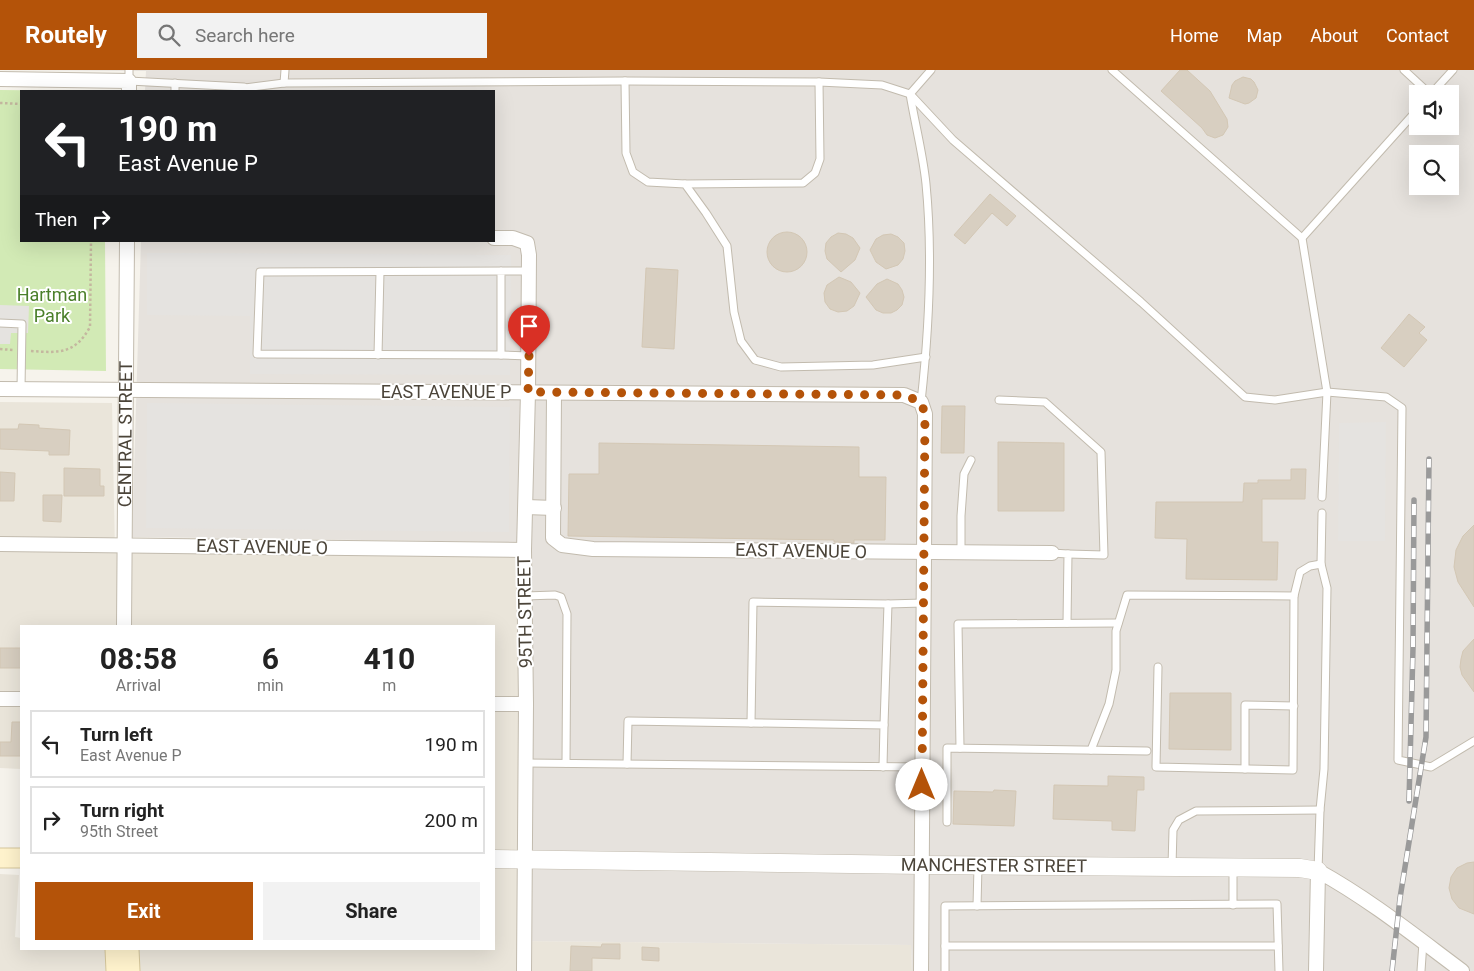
<!DOCTYPE html>
<style>
:root{--surface:#fff;--page:#f2f2f2;--text:#222;--muted:#767676;--line:#e0e0e0;--accent:#b45309}
body{margin:0;font-family:Roboto,sans-serif;background:var(--page);color:var(--text);height:100vh;display:flex;flex-direction:column;font-size:19px;white-space:nowrap}
*{box-sizing:border-box;margin:0}
p{font-size:16px;color:var(--muted)}
.icon{flex:none;width:28px;height:28px;fill:none;stroke:currentColor;stroke-width:2;stroke-linecap:round;stroke-linejoin:round}
.map{position:relative;flex:1;overflow:hidden}
.drawer{position:absolute;left:20px;top:555px;width:475px;height:325px;display:flex;flex-direction:column;background:var(--surface);border-radius:0px;box-shadow:0 5px 20px #0002}
.drawer>*{flex:none}
.banner{position:absolute;left:20px;top:20px;width:475px;height:152px;border-radius:0px;box-shadow:0 5px 20px #0002;background:#202124;color:#fff;overflow:hidden}
.fabs{position:absolute;left:1409px;top:15px;display:grid;gap:10px}
.fabs a{display:grid;place-items:center;width:50px;height:50px;border-radius:0px;background:var(--surface);box-shadow:0 5px 20px #0002;font-size:25px}
.pin{position:absolute;display:grid;place-items:center;width:42px;height:42px;color:#fff;margin:-51px -21px;border-radius:50% 50% 50% 0;rotate:-45deg;box-shadow:0 0 5px #0007}
.pin .icon{rotate:45deg}
.me{position:absolute;width:55px;margin:-28px;rotate:0deg;stroke-linejoin:round;filter:drop-shadow(0 0 4px #0008)}
.turn{display:flex;align-items:center;gap:18px;height:105px;padding:0 15px;font-size:22px}
.turn .icon{width:65px;height:65px;stroke-width:2.5}
.turn b{display:block;font-size:35px;line-height:42px}
.then{display:flex;align-items:center;height:48px;padding:0 15px;background:#0003;gap:10px;font-size:19px}
.eta{display:flex;justify-content:space-evenly;align-items:center;height:85px;text-align:center}
.eta b{font-size:30px;font-weight:700;line-height:35px}
.cta{display:flex;gap:10px;margin-top:auto;padding:10px 15px}
.cta a{flex:1;height:58px;border-radius:0px;background:var(--accent);color:#fff;font-size:20px;font-weight:700;line-height:58px;text-align:center}
.cta a+a{background:var(--page);color:var(--text)}
ul{padding:0;list-style:none}
li{display:flex;align-items:center;gap:15px;height:68px;margin:0 10px 8px;padding:0 5px;border:2px solid var(--line);border-radius:0px}
li div{flex:1}
li b{display:block;font-size:19px}
li em{font-style:normal}
header{display:flex;align-items:center;gap:30px;box-sizing:border-box;height:70px;padding:0 25px;background:var(--accent);color:#fff}
header strong{font-size:24px}
nav{display:flex;gap:28px;margin-inline-start:auto;font-size:18px}
.search{width:350px;height:45px;background:var(--page);display:flex;align-items:center;gap:12px;box-sizing:border-box;padding:0 18px;border-radius:0px;color:var(--muted);font-size:19px}
.map>svg:first-child{display:block}
.residential{fill:#eae5da}
.industrial{fill:#e6e2dd;fill-rule:evenodd}
.green{fill:#d2eab5}
.parking{fill:#e5e3e0}
.building{fill:#d8cfc1;stroke:#d3c7b4}
.lines{fill:none;stroke-linecap:round;stroke-linejoin:round}
.service-casing{stroke:#c2bbae;stroke-width:9}
.minor-casing{stroke:#c2bbae;stroke-width:16}
.tertiary-casing{stroke:#c2bbae;stroke-width:19}
.secondary-casing{stroke:#d6c79b;stroke-width:21}
.path{stroke:#c4b79f;stroke-width:2.5;stroke-dasharray:2.5 2.5;stroke-linecap:butt}
.service{stroke:#fff;stroke-width:7}
.minor{stroke:#fff;stroke-width:14}
.tertiary{stroke:#fff;stroke-width:18}
.secondary{stroke:#fff3cd;stroke-width:19}
.rail-casing{stroke:#9a9a9a;stroke-width:5.5}
.rail{stroke:#fff;stroke-width:4;stroke-dasharray:11;stroke-linecap:butt}
.route{stroke:#b45309;stroke-width:9;stroke-dasharray:0 16.2}
.labels{text-anchor:middle;stroke-width:4;stroke-linejoin:round;paint-order:stroke}
.park-label{font-size:18px;fill:#4a7f2a;stroke:#fff}
.street-label{font-size:18px;fill:#4b4439;stroke:#fff}
</style>
<header>
<strong>Routely</strong>
<div class="search"><svg class="icon" aria-label="search" viewBox="0 0 24 24"><circle cx="10" cy="10" r="6"/><path d="M15 15l6 6"/></svg>Search here</div>
<nav><a>Home</a><a>Map</a><a>About</a><a>Contact</a></nav>
</header>
<div class="map">
<svg width="1474" height="901" viewBox="0 0 1474 901">
<rect width="100%" height="100%" fill="#f6f3ec"/>
<polygon class="residential" points="0,332 112,333 115,481 519,487 519,871 911,875 912,901 0,901 0,804 19,805 15,867 21,868 21,879 494,879 494,556 21,556 21,699 0,698"/>
<path class="industrial" d="M0,0H1474V901H912L911,875L519,871L518,472L132,467L141,171H494V21H145L146,1ZM1418,24H1450V56H1418ZM1418,84H1450V116H1418Z"/>
<polygon class="green" points="0,20 105,21 21,21 21,171 105,171 106,301 0,299"/>
<g class="parking">
<polygon points="147,183 511,185 510,305 250,304 250,246 147,245"/>
<polygon points="0,235 29,236 28,263 11,263 10,274 0,274"/>
<polygon points="147,333 510,337 509,462 146,458"/>
<polygon points="1386,352 1385,471 1338,471 1339,353"/>
</g>
<g class="building">
<polygon points="1180,0 1187,0 1210,21 1227,49 1228,57 1223,65 1215,68 1207,65 1202,58 1161,21"/>
<polygon points="1243,7 1251,9 1254,12 1258,20 1256,28 1249,33 1245,34 1229,28 1232,15 1235,11"/>
<polygon points="990,124 1016,146 1007,156 992,143 965,174 954,165"/>
<circle cx="787" cy="182" r="20"/>
<polygon points="838,163 846,164 853,168 860,178 855,190 841,202 827,189 825,181 826,173 831,167"/>
<polygon points="891,164 898,167 904,173 905,181 903,189 898,195 886,199 876,192 870,180 876,169 883,165"/>
<polygon points="646,198 678,200 674,279 642,277"/>
<polygon points="839,207 851,212 860,223 854,236 847,241 838,242 830,239 825,232 824,223 827,215"/>
<polygon points="887,209 898,214 902,220 904,227 902,235 897,240 891,243 883,243 876,240 866,227 877,214"/>
<polygon points="1409,244 1425,257 1419,263 1427,270 1404,297 1381,278"/>
<polygon points="942,336 965,336 964,383 941,383"/>
<polygon points="19,354 39,355 39,358 70,360 69,385 49,385 49,381 0,379 0,359 18,359"/>
<polygon points="998,372 1064,373 1064,441 998,441"/>
<polygon points="599,373 859,377 859,407 886,407 885,470 854,470 854,473 834,472 834,470 568,466 569,404 599,404"/>
<polygon points="64,398 100,399 100,416 104,416 104,426 64,426"/>
<polygon points="1291,399 1306,399 1305,429 1262,429 1262,472 1278,472 1277,510 1186,509 1187,469 1155,468 1156,432 1243,432 1244,413 1258,413 1258,410 1291,410"/>
<polygon points="0,402 15,403 14,431 0,431"/>
<polygon points="43,425 62,425 61,452 43,451"/>
<polygon points="1474,455 1474,537 1458,512 1454,497 1456,480 1463,466"/>
<polygon points="1474,569 1474,622 1462,605 1460,597 1461,589 1463,581"/>
<rect x="0" y="578" width="21" height="20"/>
<polygon points="1170,623 1231,623 1231,680 1169,679"/>
<polygon points="12,652 21,652 21,686 0,686 0,672 11,672"/>
<polygon points="1108,706 1144,707 1144,720 1137,720 1135,761 1112,760 1112,751 1053,749 1054,715 1108,716"/>
<polygon points="994,720 1016,721 1014,756 953,754 954,721 993,722"/>
<polygon points="1474,792 1474,844 1459,838 1452,829 1449,818 1451,807 1457,798 1467,793"/>
<polygon points="602,874 620,874 620,889 592,888 592,901 570,901 571,876 601,877"/>
<polygon points="642,877 659,878 659,891 642,890"/>
</g>
<g class="lines">
<defs>
<g id="service">
<polyline points="129,0 129,11 244,17"/>
<polyline points="1112,0 1302,168"/>
<polyline points="1404,0 1430,24"/>
<polyline points="625,11 626,83 633,102 648,112 685,114 706,143 727,176 734,242 741,271 755,290 781,297 873,295 926,287"/>
<polyline points="284,13 285,0"/>
<polyline points="175,21 175,13"/>
<polyline points="239,21 245,18 284,13 625,11 819,12 882,15 910,24 953,70 1141,232 1245,327 1275,330 1327,322 1386,327 1402,338 1398,690 1431,697 1474,671"/>
<path d="M910,24C915,54 923,84 926,114C933,186 929,260 921,332"/>
<polyline points="910,24 931,0"/>
<polyline points="1431,24 1453,0"/>
<polyline points="685,114 803,113 815,103 820,89 819,12"/>
<polyline points="501,201 501,285 257,284 260,202 529,201"/>
<polyline points="0,253 22,254 21,319"/>
<polyline points="378,285 380,202"/>
<polyline points="501,285 529,286"/>
<polyline points="999,330 1045,332 1101,382 1104,485 1068,484"/>
<polyline points="1322,427 1327,322 1302,168 1418,39"/>
<polyline points="961,482 961,446 964,404 971,390"/>
<polyline points="1052,483 1068,484 1067,553"/>
<polyline points="525,526 555,525 561,527 567,544 566,693"/>
<polyline points="888,534 923,533"/>
<polyline points="1158,597 1156,697 1293,700 1294,526"/>
<polyline points="751,653 753,532 888,534 884,655"/>
<polyline points="960,678 958,554 1118,553"/>
<polyline points="1091,680 1109,634 1116,600 1116,561 1127,525 1294,526 1300,502 1310,496 1321,494"/>
<polyline points="526,693 922,697"/>
<polyline points="627,694 628,651 884,655 883,697"/>
<polyline points="1245,699 1245,635 1294,636"/>
<polyline points="947,752 947,678 1147,681"/>
<polyline points="1172,796 1173,760 1179,750 1196,741 1320,740"/>
<polyline points="1233,797 1233,835"/>
<polyline points="1318,801 1320,740 1324,699 1327,518 1321,494 1322,443"/>
<polyline points="977,836 978,796"/>
<polyline points="945,876 1278,876"/>
<polyline points="945,901 945,836 1277,834 1279,901"/>
<polyline points="1421,901 1423,872"/>
</g>
<g id="minor">
<polyline points="0,9 129,11 129,21"/>
<polyline points="494,168 513,168 527,173 529,185 528,322 524,480 526,634 524,901"/>
<polyline points="0,319 904,325 921,332 925,344 921,901"/>
<polyline points="554,323 553,468 562,475 593,479 1052,483"/>
<polyline points="526,437 554,438"/>
<polyline points="0,474 524,480"/>
<path id="s1" d="M124,556L127,171"/>
<polyline points="0,629 21,629"/>
<polyline points="494,634 526,634"/>
<path d="M1316,901L1318,801C1369,829 1415,866 1462,901"/>
</g>
<g id="tertiary">
<path id="s2" d="M494,789L922,795L1300,798L1318,801"/>
</g>
<g id="secondary">
<polyline points="0,788 21,788"/>
<polyline points="115,879 116,901"/>
<polyline points="129,879 130,901"/>
</g>
</defs>
<use href="#service" class="service-casing"/>
<use href="#minor" class="minor-casing"/>
<use href="#tertiary" class="tertiary-casing"/>
<use href="#secondary" class="secondary-casing"/>
<g class="path">
<polyline points="0,33 21,34"/>
<polyline points="0,279 13,280"/>
<path d="M31,281C59,283 75,284 90,257L91,171"/>
</g>
<use href="#service" class="service"/>
<use href="#minor" class="minor"/>
<use href="#tertiary" class="tertiary"/>
<use href="#secondary" class="secondary"/>
<defs>
<g id="rail">
<polyline points="1409,731 1413,578 1414,430"/>
<polyline points="1392,901 1400,828 1426,667 1429,389"/>
</g>
</defs>
<use href="#rail" class="rail-casing"/>
<use href="#rail" class="rail"/>
</g>
<g class="lines">
<polyline class="route" points="529,286 528,322 904,325 921,332 925,344 922,715"/>
</g>
<g class="labels">
<g class="park-label">
<text x="52" y="231">Hartman<tspan x="52" dy="21">Park</tspan></text>
</g>
<g class="street-label">
<text x="446" y="328">EAST AVENUE P</text>
<text dy="6" stroke="none"><textPath href="#s1" startOffset="192">CENTRAL STREET</textPath></text>
<text transform="translate(262 477) rotate(1)" y="6">EAST AVENUE O</text>
<text transform="translate(801 481) rotate(1)" y="6">EAST AVENUE O</text>
<text transform="translate(525 542) rotate(-91)" y="6">95TH STREET</text>
<text dy="6" stroke="none"><textPath href="#s2" startOffset="500">MANCHESTER STREET</textPath></text>
</g>
</g>
</svg>
<div class="fabs">
<a><svg class="icon" aria-label="sound" viewBox="0 0 24 24"><path d="M4 9h4l5-4v14l-5-4H4zM17 9q2 3 0 6"/></svg></a>
<a><svg class="icon" aria-label="search" viewBox="0 0 24 24"><circle cx="10" cy="10" r="6"/><path d="M15 15l6 6"/></svg></a>
</div>
<div class="pin" style="left:529px;top:286px;background:#d93025"><svg class="icon" aria-label="arrive" viewBox="0 0 24 24"><path d="M6 21V4h12l-3 4 3 4H6"/></svg></div>
<svg class="me" style="left:922px;top:715px" viewBox="-20 -20 40 40"><circle r="19" fill="#fff"/><path d="M0-13L10 11 0 6-10 11z" fill="#b45309"/></svg>
<div class="banner">
<div class="turn"><svg class="icon" aria-label="left" viewBox="0 0 24 24"><path d="M17 20v-9H6M10 6l-5 5 5 5"/></svg><div><b>190 m</b>East Avenue P</div></div>
<div class="then">Then<svg class="icon" aria-label="right" viewBox="0 0 24 24"><path d="M7 20v-9h11M14 6l5 5-5 5"/></svg></div>
</div>
<section class="drawer">
<div class="eta">
<div><b>08:58</b><p>Arrival</p></div>
<div><b>6</b><p>min</p></div>
<div><b>410</b><p>m</p></div>
</div>
<ul>
<li><svg class="icon" aria-label="left" viewBox="0 0 24 24"><path d="M17 20v-9H6M10 6l-5 5 5 5"/></svg><div><b>Turn left</b><p>East Avenue P</p></div><em>190 m</em></li>
<li><svg class="icon" aria-label="right" viewBox="0 0 24 24"><path d="M7 20v-9h11M14 6l5 5-5 5"/></svg><div><b>Turn right</b><p>95th Street</p></div><em>200 m</em></li>
</ul>
<div class="cta"><a>Exit</a><a>Share</a></div>
</section>
</div>
